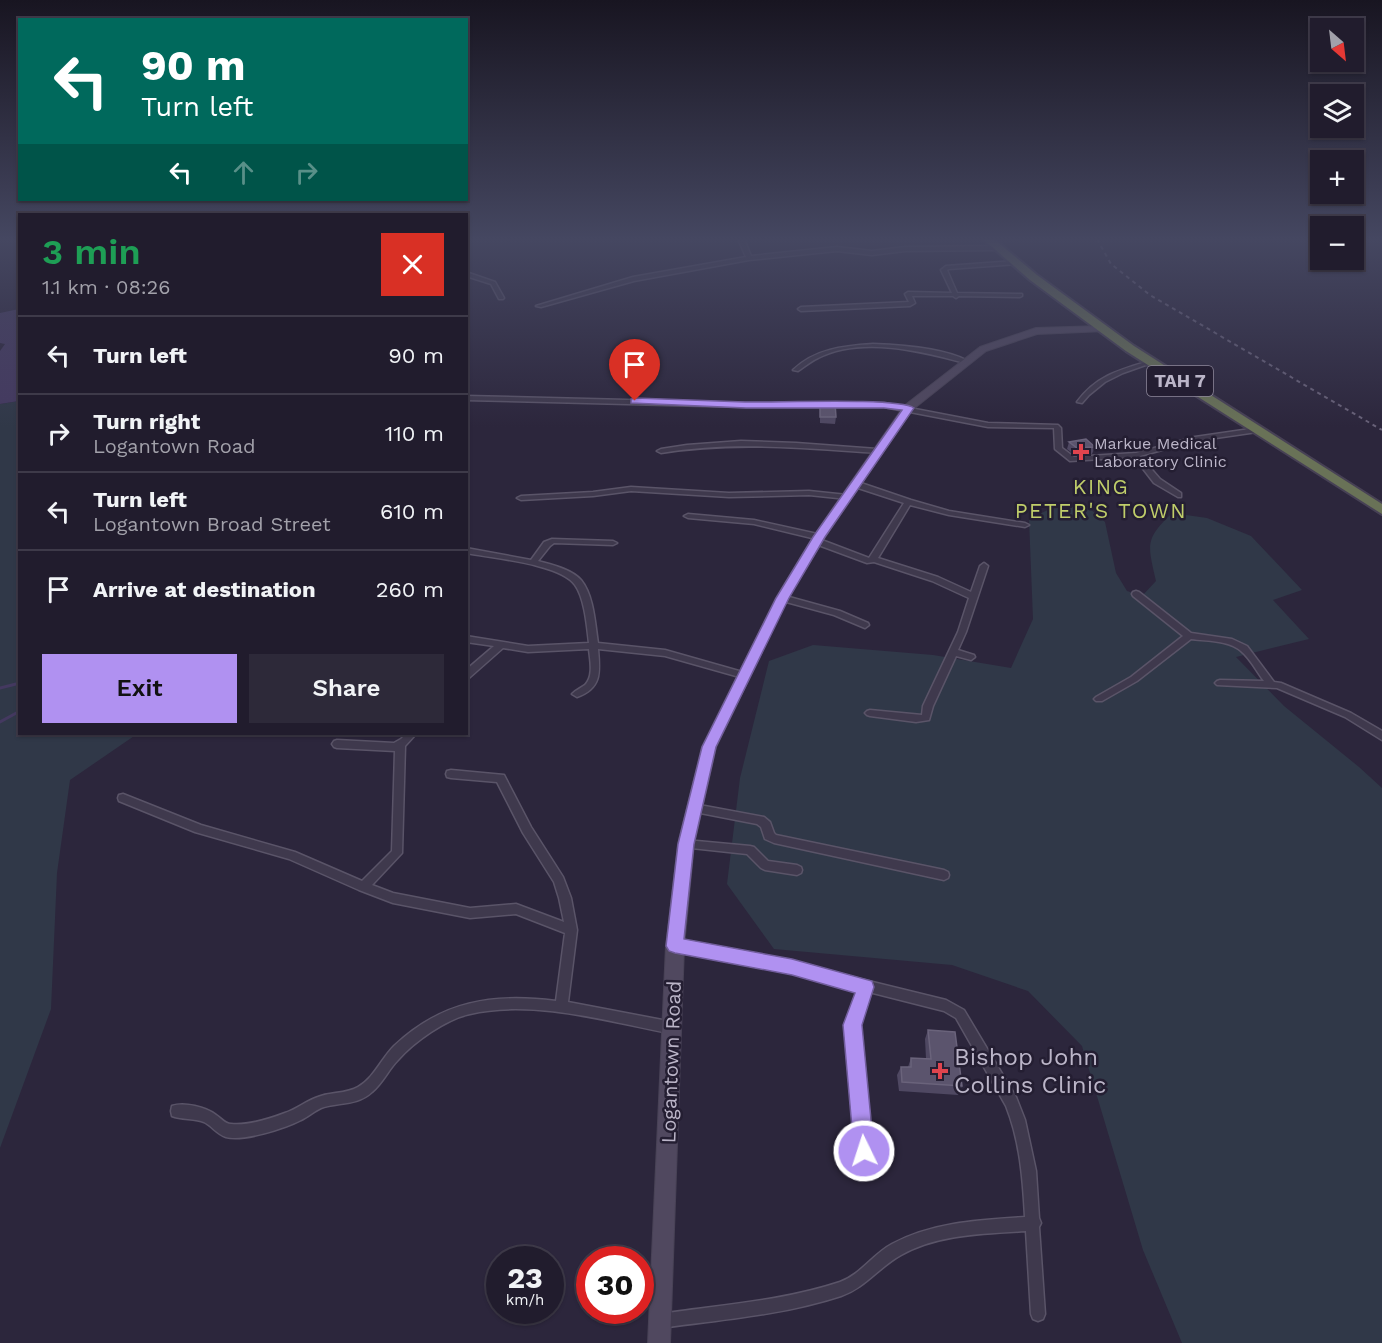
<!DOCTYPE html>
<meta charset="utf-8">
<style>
:root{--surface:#211c2d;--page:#2d2939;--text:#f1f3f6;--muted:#a2a1aa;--line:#3e3a49;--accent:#b091f1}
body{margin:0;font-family:"Work Sans",sans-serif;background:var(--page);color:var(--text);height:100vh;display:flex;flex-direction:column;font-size:22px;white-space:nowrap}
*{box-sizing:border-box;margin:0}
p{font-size:20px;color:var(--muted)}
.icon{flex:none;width:33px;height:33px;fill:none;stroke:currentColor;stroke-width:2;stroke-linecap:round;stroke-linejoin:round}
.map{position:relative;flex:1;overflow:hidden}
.details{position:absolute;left:18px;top:213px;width:450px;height:522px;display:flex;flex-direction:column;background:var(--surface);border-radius:0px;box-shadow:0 2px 4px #0004,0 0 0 2px var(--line)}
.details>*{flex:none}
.guide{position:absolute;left:18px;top:18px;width:450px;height:183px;border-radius:0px;box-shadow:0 2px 4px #0004,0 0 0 2px var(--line);background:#00695c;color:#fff;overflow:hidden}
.needle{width:39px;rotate:152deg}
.fabs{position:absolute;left:1310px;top:18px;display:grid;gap:12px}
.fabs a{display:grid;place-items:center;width:54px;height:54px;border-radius:0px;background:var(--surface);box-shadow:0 2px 4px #0004,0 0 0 2px var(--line);font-size:30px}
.speed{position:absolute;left:486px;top:1246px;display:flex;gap:12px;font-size:30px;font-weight:700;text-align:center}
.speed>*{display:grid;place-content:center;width:78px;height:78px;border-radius:50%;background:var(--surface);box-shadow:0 2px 4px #0004,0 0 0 2px var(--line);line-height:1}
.speed small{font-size:15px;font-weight:400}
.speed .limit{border:9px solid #d22;background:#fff;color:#111}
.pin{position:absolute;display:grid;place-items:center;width:51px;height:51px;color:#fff;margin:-62px -26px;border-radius:50% 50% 50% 0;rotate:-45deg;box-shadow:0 0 6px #0007}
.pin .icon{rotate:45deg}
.me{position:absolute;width:66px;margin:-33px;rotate:356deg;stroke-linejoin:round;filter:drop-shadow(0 0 4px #0008)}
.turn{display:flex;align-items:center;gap:21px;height:126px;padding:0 24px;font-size:27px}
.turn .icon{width:78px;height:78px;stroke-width:2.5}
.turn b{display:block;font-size:42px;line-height:51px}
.lanes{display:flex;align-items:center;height:57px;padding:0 24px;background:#0003;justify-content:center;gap:30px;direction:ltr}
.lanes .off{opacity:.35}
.round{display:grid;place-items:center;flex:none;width:63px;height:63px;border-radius:0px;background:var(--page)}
.overview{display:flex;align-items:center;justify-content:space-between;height:102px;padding:0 24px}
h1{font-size:36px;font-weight:600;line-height:45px;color:#1e9e55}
.primary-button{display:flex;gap:12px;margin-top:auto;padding:12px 24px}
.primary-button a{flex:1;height:69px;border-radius:0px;background:var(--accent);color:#111;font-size:24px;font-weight:600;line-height:69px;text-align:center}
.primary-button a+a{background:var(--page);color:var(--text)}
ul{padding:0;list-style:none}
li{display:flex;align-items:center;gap:18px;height:78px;padding:0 24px;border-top:2px solid var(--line)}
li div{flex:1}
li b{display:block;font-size:22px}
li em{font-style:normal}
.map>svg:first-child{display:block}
.green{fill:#303848}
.water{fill:#443960}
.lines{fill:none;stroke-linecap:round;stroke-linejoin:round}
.stream{stroke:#443960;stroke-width:3}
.street-casing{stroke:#5a5468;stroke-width:3}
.secondary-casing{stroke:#484256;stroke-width:2}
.highway-casing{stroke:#474155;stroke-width:4}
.street{fill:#3f394d;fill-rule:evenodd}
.secondary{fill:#50485f;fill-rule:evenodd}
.highway{fill:#697257;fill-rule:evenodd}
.rail{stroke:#686178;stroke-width:2;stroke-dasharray:4 4;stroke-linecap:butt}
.wall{fill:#4f4862}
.building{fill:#5b546d;stroke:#6a637b;stroke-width:1.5}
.route{fill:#b091f1;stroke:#725e9d;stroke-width:1.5}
.health-dot{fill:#e0444e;stroke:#241e32;stroke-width:2}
.labels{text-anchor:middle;stroke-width:5;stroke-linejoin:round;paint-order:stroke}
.far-poi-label{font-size:16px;fill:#bbb5c8;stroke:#241e32;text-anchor:start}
.shield{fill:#241e32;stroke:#8e889b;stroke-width:1.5}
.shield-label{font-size:18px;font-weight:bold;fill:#bbb5c8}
.street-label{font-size:20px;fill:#bbb5c8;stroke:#241e32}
.neighbourhood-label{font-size:21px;letter-spacing:1.5px;fill:#c0ce6a;stroke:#241e32}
.near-poi-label{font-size:24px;fill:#bbb5c8;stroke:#241e32;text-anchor:start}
</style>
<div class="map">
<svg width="1382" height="1343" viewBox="0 0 1382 1343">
<rect width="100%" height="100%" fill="#2c263c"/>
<g class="green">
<polygon points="19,401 20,734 137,734 70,780 57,873 51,1009 0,1148 0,404"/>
<path d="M1054,507H1088L1105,522L1116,573L1127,591L1142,596L1156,581C1148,545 1144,540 1172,513L1207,518L1251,536L1302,590L1273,600L1309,639L1236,657L1284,706L1359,767L1382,788V1343H1182L1143,1250L1082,1046L1028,991L952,965L774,949L727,884L740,778L769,661L813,645L933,655L1011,668L1033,619L1029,519Z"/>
</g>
<polygon class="water" points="19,309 19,401 0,404 0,351 5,344 0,343 0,313"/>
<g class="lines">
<g class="stream">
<polyline points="0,688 20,683"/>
<polyline points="0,722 20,711"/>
</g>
<defs>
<g id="street">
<polygon points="741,239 747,239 745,241 751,256 837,247 872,251 905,247 998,246 1001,248 998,250 905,251 872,255 837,251 749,260 634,281 541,307 536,306 633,277 746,257 739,241"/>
<polygon points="1015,261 1018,263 1017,264 949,269 947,270 957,293 1022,294 1022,296 1020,297 959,296 956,298 953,296 912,296 915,303 910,306 801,311 798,309 801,307 909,302 905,294 908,292 952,293 941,270 946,266"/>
<polygon points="466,272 495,282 504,298 503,299 499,299 491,284 466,276"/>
<path d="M873,344C900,345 944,348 968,361L965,363C921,351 861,336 818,358C811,361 804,367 798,371L793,370C815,349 843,346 873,344Z"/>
<path d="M1149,361L1154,362L1123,373L1105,382L1089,395L1082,403L1077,402C1096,376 1119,370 1149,361Z"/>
<polygon points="466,396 746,403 884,403 988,423 1058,425 1061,428 1062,448 1074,457 1136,453 1195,437 1257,428 1260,430 1257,432 1195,441 1140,456 1160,479 1181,493 1181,497 1178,497 1154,483 1134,457 1070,461 1055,449 1054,428 988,427 884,407 746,407 466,400"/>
<path d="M741,441L796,443L877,449L881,451L877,453C805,448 733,441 661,453L657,451L661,449L687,445Z"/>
<polygon points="852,482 858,482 911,500 949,511 1025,523 1029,525 1025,527 949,515 910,505 878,558 938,577 971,592 980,566 984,563 988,566 966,632 958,650 974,655 975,657 971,660 956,656 933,706 929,720 916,722 870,716 867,715 865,713 867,711 870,710 922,715 923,706 958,632 969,598 932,581 874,562 867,563 813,543 812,541 816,539 754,524 688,518 684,516 688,514 754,520 822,535 823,537 819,539 869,558 904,503 852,486"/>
<polygon points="631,487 729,493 809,491 847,495 851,497 847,499 809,495 729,497 631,491 593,496 521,500 517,498 521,496 593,492"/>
<path d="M552,539L613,541L617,543L613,545L554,543L550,546L538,561C552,565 571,569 581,580C594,596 595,624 598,643L665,650L746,673L748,675L746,677L743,678L665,656L598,649C600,672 602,688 577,697L572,694C576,690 581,688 585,685C594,676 590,660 589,649L528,652L503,648L469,678L466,679V670L494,646L466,642V636L528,646L589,643C587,627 585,599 575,585C561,564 492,558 466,553V548L531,560L544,542Z"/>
<path d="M1136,591L1139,592L1191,633L1232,639L1247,646L1274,682L1281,683L1351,713L1382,731V740L1345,717L1277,688L1217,685L1215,683L1217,681L1220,680L1264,681C1257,672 1250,658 1241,651C1229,640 1206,641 1191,639L1137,681L1102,701H1096L1094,699L1096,697L1131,677L1183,636L1133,596L1132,594L1133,592Z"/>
<polygon points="782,595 840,611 868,623 869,625 865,628 834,615 779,600 778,598"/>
<path d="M406,734H416L405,746L402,853L372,885L393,893L470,908L516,904L564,922L559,898L554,882L523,833L497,782L451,778L447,777L446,774L447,771L451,770L504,775L531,827L563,877L571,898L577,930L568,1002L673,1022L677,1024L679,1028L677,1032L673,1034C611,1022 532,999 470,1014C446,1019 414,1042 398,1060C388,1070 383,1083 372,1092C357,1106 338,1102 321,1108C314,1111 308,1117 301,1120C286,1128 243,1142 226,1137C217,1134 212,1126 204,1122C194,1118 182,1120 172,1116L171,1111L172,1106C184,1102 206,1107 216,1115C221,1118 225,1124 231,1124C248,1126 269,1119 285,1113C297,1109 306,1101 318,1097C330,1092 346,1094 358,1087C374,1078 381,1059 394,1046C442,1001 492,993 556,1001L565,933L516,914L470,918L393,903L359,890L289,859L195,832L119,801L118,798L119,795L123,794L201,825L295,852L362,881L392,851L395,751L337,748L334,747L332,744L334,741L337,740L394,743L401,739Z"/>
<polygon points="694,804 764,817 770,822 774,833 776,835 944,870 948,872 949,875 948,878 944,880 774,843 765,839 761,827 757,824 690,811 689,808 690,805"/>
<polygon points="686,840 750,846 754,847 768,861 797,865 801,867 802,870 801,873 797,875 765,870 761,868 747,854 682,847 681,844 682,841"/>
<path d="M675,941L791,962L946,1000L964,1010L1016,1097L1025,1120L1036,1171L1039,1218L1041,1223L1039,1227L1045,1314L1043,1319L1038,1321L1033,1319L1031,1314L1026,1231C984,1234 938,1234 901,1255C879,1267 865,1288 841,1296C783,1315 720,1320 660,1328L655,1326L653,1321L655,1316L660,1314C720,1305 783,1301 840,1282C860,1275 873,1254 892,1244C933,1222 979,1220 1025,1217C1023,1179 1020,1141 1006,1106L956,1018L944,1011L869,992L858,1025L873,1171L871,1176L866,1178L861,1176L859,1171L846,1025L858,989L791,972L675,951L671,950L669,946L671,942Z"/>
</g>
<polygon id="secondary" points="1102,326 1105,327 1105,331 1037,334 986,351 912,410 825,537 788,598 716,747 694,844 684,946 670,1343 648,1343 666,946 678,844 702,747 776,598 813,537 904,406 980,347 1036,328"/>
<polygon id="highway" points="983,239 994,239 1037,275 1134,346 1382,504 1382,514 1126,351 1030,280"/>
</defs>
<use href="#street" class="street-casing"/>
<use href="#secondary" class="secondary-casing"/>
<use href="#highway" class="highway-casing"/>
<use href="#street" class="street"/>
<use href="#secondary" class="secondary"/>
<use href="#highway" class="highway"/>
<polyline class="rail" points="1097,239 1111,264 1150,295 1382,430"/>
</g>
<g class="wall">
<polygon points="820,403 836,417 835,424 820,423"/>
<polygon points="1069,442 1095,447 1092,454 1075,455 1067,449"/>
<polygon points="928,1030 962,1086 958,1095 899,1091 897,1075 901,1067 908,1067 911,1058 926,1059 925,1039"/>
</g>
<g class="building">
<polygon points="820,403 835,403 836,417 820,417"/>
<polygon points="1086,439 1095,447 1077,448 1069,442"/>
<polygon points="928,1030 955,1032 962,1086 902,1082 901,1067 911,1067 911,1058 931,1059"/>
</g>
<linearGradient id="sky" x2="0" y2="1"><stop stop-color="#181521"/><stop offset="0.56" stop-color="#454761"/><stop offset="1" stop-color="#454761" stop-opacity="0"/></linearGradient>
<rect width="1382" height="427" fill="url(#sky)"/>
<path class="route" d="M635,398C672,399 708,401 745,402C772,403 899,397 914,408L825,537L789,598L716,747L694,844L684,939L792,959L872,981L874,987L862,1025L874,1151L871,1159L864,1161L857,1159L854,1151L843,1025L855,993L792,975L675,953L669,951L666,946L678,844L702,747L776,598L813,537L902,410L884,408H746L631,403V399Z"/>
<g class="health-dot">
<path d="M1078 443h6v6h6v6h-6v6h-6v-6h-6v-6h6z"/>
<path d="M937 1062h6v6h6v6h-6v6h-6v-6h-6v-6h6z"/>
</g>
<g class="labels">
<g class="far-poi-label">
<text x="1094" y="449">Markue Medical<tspan x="1094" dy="18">Laboratory Clinic</tspan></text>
</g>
<rect class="shield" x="1147" y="366" width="66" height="30" rx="4.5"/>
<g class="shield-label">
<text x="1180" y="387">TAH 7</text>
</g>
<g class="street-label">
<text transform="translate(671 1062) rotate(-88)" y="7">Logantown Road</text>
</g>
<g class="neighbourhood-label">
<text x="1101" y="494">KING<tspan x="1101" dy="24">PETER'S TOWN</tspan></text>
</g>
<g class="near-poi-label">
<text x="954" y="1065">Bishop John<tspan x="954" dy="28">Collins Clinic</tspan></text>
</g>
</g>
</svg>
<div class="fabs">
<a><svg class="needle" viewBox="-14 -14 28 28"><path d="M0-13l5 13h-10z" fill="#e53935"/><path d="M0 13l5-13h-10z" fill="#a2a1aa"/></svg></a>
<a><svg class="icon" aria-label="layers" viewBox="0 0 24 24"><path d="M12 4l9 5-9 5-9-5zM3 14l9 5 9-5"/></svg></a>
<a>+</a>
<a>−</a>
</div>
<div class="speed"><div>23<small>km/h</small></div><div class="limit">30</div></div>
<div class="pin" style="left:635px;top:401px;background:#d93025"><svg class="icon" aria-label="arrive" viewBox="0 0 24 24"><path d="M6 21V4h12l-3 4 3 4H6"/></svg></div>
<svg class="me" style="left:864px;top:1151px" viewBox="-20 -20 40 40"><circle r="17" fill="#b091f1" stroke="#fff" stroke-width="3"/><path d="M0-11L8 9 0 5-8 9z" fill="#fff"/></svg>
<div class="guide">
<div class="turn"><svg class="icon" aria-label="left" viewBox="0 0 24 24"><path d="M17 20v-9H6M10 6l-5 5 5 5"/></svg><div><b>90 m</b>Turn left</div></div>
<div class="lanes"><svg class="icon" aria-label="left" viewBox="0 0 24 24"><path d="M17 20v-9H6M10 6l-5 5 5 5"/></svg><svg class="icon off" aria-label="ahead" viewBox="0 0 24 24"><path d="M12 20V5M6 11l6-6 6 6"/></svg><svg class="icon off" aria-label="right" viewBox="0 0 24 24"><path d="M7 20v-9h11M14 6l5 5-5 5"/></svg></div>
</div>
<section class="details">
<div class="overview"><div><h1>3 min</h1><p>1.1 km · 08:26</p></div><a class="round" style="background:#d93025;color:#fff"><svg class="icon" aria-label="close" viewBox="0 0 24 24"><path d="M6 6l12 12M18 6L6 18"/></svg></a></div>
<ul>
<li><svg class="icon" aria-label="left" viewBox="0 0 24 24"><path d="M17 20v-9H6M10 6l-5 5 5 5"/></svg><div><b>Turn left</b></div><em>90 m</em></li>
<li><svg class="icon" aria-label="right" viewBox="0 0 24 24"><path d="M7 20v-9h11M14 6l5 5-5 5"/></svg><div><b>Turn right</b><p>Logantown Road</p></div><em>110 m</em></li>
<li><svg class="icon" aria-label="left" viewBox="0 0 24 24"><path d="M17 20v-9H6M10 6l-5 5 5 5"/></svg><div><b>Turn left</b><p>Logantown Broad Street</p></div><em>610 m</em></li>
<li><svg class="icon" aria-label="arrive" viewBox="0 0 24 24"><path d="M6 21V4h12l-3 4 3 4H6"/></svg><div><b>Arrive at destination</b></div><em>260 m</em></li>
</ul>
<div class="primary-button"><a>Exit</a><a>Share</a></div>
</section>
</div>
